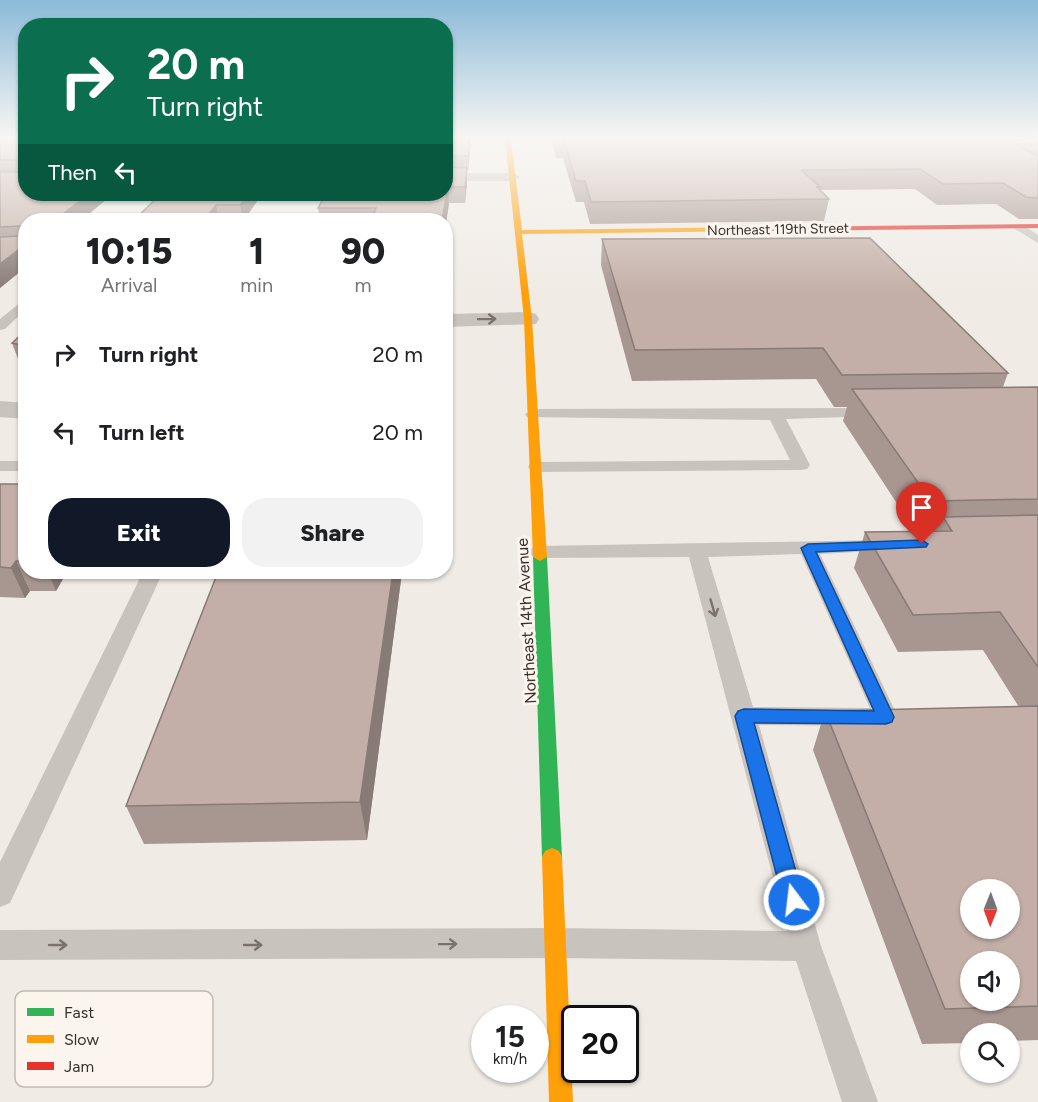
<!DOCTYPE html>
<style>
:root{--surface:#fff;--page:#f2f2f2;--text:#202124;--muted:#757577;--accent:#111827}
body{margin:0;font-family:Figtree,sans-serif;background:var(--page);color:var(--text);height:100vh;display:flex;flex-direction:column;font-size:22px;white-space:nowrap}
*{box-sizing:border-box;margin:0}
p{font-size:20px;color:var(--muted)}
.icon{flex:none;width:33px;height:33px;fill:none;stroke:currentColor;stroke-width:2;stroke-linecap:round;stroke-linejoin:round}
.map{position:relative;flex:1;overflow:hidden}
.side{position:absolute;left:18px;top:213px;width:435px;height:366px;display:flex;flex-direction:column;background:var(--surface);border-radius:24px;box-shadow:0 2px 4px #0004}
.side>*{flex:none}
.top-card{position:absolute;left:18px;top:18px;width:435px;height:183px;border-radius:24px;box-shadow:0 2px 4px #0004;background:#0b6e4f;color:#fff;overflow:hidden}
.needle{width:39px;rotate:181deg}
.controls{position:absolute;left:960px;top:879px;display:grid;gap:12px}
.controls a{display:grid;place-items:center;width:60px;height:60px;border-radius:50%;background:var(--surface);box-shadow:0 2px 4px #0004;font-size:30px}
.speed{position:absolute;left:471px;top:1005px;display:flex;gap:12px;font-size:30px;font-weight:700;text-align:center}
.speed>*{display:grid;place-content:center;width:78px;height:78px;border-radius:50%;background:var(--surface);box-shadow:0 2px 4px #0004;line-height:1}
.speed small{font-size:15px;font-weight:400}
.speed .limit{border:3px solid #111;border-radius:9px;background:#fff;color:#111}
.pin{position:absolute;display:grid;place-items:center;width:51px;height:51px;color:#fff;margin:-62px -26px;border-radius:50% 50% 50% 0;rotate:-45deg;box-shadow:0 0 6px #0007}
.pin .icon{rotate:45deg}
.me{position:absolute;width:66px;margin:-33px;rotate:345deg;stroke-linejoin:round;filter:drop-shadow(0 0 4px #0008)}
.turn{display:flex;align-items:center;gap:21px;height:126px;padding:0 30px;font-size:27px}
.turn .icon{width:78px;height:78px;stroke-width:2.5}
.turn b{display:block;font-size:42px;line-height:51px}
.then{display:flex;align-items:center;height:57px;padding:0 30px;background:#0003;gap:12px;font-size:22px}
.eta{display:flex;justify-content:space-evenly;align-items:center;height:102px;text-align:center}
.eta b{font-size:36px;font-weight:800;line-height:42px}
.primary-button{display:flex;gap:12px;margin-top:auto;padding:12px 30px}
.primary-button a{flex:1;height:69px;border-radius:24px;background:var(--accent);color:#fff;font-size:24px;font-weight:800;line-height:69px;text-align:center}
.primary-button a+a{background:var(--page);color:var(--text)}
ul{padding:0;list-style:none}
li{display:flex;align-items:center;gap:18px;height:78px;padding:0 30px}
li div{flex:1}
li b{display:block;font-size:22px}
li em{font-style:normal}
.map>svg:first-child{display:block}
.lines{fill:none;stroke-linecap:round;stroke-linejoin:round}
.lane{fill:#c9c3be;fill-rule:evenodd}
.street{fill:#c9c3be;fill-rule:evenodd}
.fast{fill:#30b455;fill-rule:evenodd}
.slow{fill:#ff9f0a;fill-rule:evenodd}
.jam{fill:#e5322d;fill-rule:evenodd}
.wall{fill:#a89690}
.shaded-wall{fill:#887a75}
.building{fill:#c3afa7;stroke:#887a75;stroke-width:1.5;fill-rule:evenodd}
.oneway{stroke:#7b726d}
.route{fill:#1a73e8;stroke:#114b97;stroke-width:1.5}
.labels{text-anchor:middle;stroke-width:6;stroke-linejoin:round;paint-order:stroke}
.far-street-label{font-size:14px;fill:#3b302b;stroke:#fbf5ee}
.street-label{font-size:16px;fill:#3b302b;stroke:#fbf5ee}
.key{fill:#fbf5ee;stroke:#c1bab4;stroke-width:1.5}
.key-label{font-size:16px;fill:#3b302b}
</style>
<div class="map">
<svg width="1038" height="1102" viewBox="0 0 1038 1102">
<rect width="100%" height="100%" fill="#f0ebe5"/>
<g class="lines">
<g class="lane">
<polygon points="1015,225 1023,225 1038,235 1038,243 1015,229"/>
<polygon points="26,298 26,309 5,329 0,330 0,319"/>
<polygon points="872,408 877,410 880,413 877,416 786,419 810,465 807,469 801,470 537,472 531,471 528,467 531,463 537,462 790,460 770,420 527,417 525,414 533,409"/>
<rect x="0" y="461" width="26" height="10"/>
<path d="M887,540L894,542L897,546L894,550L820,554L898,717L895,724L886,726L759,725L821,946L878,1102H842L796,961L554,958L0,960V930L554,928L787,931L689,557L539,558L532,556L529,552L532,548L539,546ZM801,554L870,708L753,707L708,557Z"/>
<polygon points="143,572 163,572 10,903 0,907 0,862"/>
</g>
<g class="street">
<polygon points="446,173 513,173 520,177 513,181 446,181"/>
<polygon points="528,312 536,314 539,319 536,324 446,327 446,314"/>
<polygon points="0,401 26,403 26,419 0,417"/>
</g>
<polygon class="fast" points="540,553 547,557 562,857 559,863 552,866 545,863 542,857 533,557"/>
<g class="slow">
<polygon points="505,139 511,139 522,230 773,227 777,229 773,231 522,234 532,319 547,557 540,561 533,557 524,319"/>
<polygon points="552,848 559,851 562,857 573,1102 549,1102 542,857 545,851"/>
</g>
<polygon class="jam" points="1038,224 1038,228 773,231 769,229 773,227"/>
</g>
<g class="wall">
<polygon points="0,139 26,139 26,194 113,194 0,288"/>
<polygon points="446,139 471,139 468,171 467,171 467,183 465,203 449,203 446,223 446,220 320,220 318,208 446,194"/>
<polygon points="552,139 1038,139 1038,219 1019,219 996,204 937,205 915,189 820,190 829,199 824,221 590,224 584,202 576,202 563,158 556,158"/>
<polygon points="262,194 244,220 134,220"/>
<polygon points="602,239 1008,373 1003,387 1038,387 1038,1040 1010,1041 1010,1034 970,1034 970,1043 922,1044 813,750 825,711 1019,707 983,650 898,652 854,568 865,532 915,531 843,421 847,407 834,407 816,379 632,381 601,265"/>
<polygon points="26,330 26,366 20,364 12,343"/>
<polygon points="0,484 26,484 26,572 67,572 56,591 30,591 25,598 0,597"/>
<polygon points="402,572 367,840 144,844 126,806"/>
</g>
<g class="shaded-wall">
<polygon points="469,139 471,139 468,171 468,156"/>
<polygon points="467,168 467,183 465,203 465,187"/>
<polygon points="448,187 449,203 446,223 446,220 442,220"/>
<polygon points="89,194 113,194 81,220 55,220"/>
<polygon points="248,194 262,194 244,220 243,220 240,205"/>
<polygon points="216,205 219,220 204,220"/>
<polygon points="26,244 26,267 0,288 0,264"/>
<polygon points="16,561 30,591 25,598 11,568"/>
<polygon points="48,572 67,572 56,591"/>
<polygon points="393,572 402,572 367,840 360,802"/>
</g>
<g class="building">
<polygon points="0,139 26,139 26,194 89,194 55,220 26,220 26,244 0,264 0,237 20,236 22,228 20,226 0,227 0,172 22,172 23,160 0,160"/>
<polygon points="446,139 469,139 468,156 446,156"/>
<polygon points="556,139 1038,139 1038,144 1014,144 1038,156 1038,198 1026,197 1003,183 943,184 920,169 801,170 820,187 817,187 829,199 591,202 585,181 576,181 564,140 557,140"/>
<polygon points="446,167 467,168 465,187 448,187 442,220 371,220 376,208 318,208 326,194 446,194"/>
<polygon points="161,194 248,194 240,205 216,205 204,220 134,220"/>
<polygon points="870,238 1008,373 842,375 823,348 635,350 602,239"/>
<polygon points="26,330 26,346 12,343"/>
<polygon points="1038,387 1038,499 931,501 852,389"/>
<polygon points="0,484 26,484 26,561 16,561 11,568 0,567"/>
<polygon points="1038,515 1038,667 1000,612 913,615 865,532 952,531 943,517"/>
<polygon points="218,572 393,572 360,802 126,806"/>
<path d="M1038,706V1006L945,1009L825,711ZM970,890H1010V928H970ZM970,962H1010V1000H970Z"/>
</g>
<defs><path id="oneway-shaft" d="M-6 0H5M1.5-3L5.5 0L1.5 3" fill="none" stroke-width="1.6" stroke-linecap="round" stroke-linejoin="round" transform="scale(1.5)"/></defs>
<g class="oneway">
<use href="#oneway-shaft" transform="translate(487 319) rotate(-1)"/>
<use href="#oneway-shaft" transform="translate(713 608) rotate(74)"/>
<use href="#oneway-shaft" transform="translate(448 944) rotate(-1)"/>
<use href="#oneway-shaft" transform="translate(58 945)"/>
<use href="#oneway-shaft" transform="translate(253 945)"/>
</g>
<linearGradient id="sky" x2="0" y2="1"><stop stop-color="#8bbad8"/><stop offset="0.47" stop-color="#f8f6f3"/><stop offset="1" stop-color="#f8f6f3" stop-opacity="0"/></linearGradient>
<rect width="1038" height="293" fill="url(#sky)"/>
<polygon class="route" points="922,540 928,544 926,547 816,552 894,717 892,722 886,724 754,723 804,900 801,907 794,909 786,907 783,900 735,716 738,711 744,709 874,711 801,548 808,544"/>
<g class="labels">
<g class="far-street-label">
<text transform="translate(778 229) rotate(-1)" y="5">Northeast 119th Street</text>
</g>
<g class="street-label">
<text transform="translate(526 621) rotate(-93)" y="6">Northeast 14th Avenue</text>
</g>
</g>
<rect x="15" y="991" width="198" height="96" rx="9" class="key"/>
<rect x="27" y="1008" width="27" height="8" fill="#30b455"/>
<rect x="27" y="1035" width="27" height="8" fill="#ff9f0a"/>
<rect x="27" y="1062" width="27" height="8" fill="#e5322d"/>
<g class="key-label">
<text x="64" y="1018">Fast</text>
<text x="64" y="1045">Slow</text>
<text x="64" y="1072">Jam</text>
</g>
</svg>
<div class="controls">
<a><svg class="needle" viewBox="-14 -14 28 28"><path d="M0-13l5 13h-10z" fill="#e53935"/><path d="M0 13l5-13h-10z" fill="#757577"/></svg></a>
<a><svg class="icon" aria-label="sound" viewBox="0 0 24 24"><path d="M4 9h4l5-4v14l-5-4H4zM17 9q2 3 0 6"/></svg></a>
<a><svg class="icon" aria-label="search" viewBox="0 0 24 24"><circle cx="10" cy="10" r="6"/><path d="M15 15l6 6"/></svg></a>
</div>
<div class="speed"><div>15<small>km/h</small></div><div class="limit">20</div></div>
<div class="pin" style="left:922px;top:544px;background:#d93025"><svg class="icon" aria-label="arrive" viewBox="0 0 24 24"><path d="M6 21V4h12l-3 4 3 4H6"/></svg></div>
<svg class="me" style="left:794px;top:900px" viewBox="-20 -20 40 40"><circle r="17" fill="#1a73e8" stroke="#fff" stroke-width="3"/><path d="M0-11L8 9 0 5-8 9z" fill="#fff"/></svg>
<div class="top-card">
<div class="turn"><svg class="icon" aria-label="right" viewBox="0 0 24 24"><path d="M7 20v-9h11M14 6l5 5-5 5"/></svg><div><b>20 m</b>Turn right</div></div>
<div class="then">Then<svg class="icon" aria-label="left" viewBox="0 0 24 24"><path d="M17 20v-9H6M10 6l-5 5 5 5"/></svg></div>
</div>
<section class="side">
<div class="eta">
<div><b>10:15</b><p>Arrival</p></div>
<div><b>1</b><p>min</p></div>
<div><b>90</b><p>m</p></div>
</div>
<ul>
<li><svg class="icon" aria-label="right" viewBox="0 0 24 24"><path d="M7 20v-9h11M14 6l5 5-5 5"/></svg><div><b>Turn right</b></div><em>20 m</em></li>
<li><svg class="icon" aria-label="left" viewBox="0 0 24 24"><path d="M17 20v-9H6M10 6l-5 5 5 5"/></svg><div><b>Turn left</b></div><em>20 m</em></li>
</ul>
<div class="primary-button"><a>Exit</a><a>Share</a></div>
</section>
</div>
